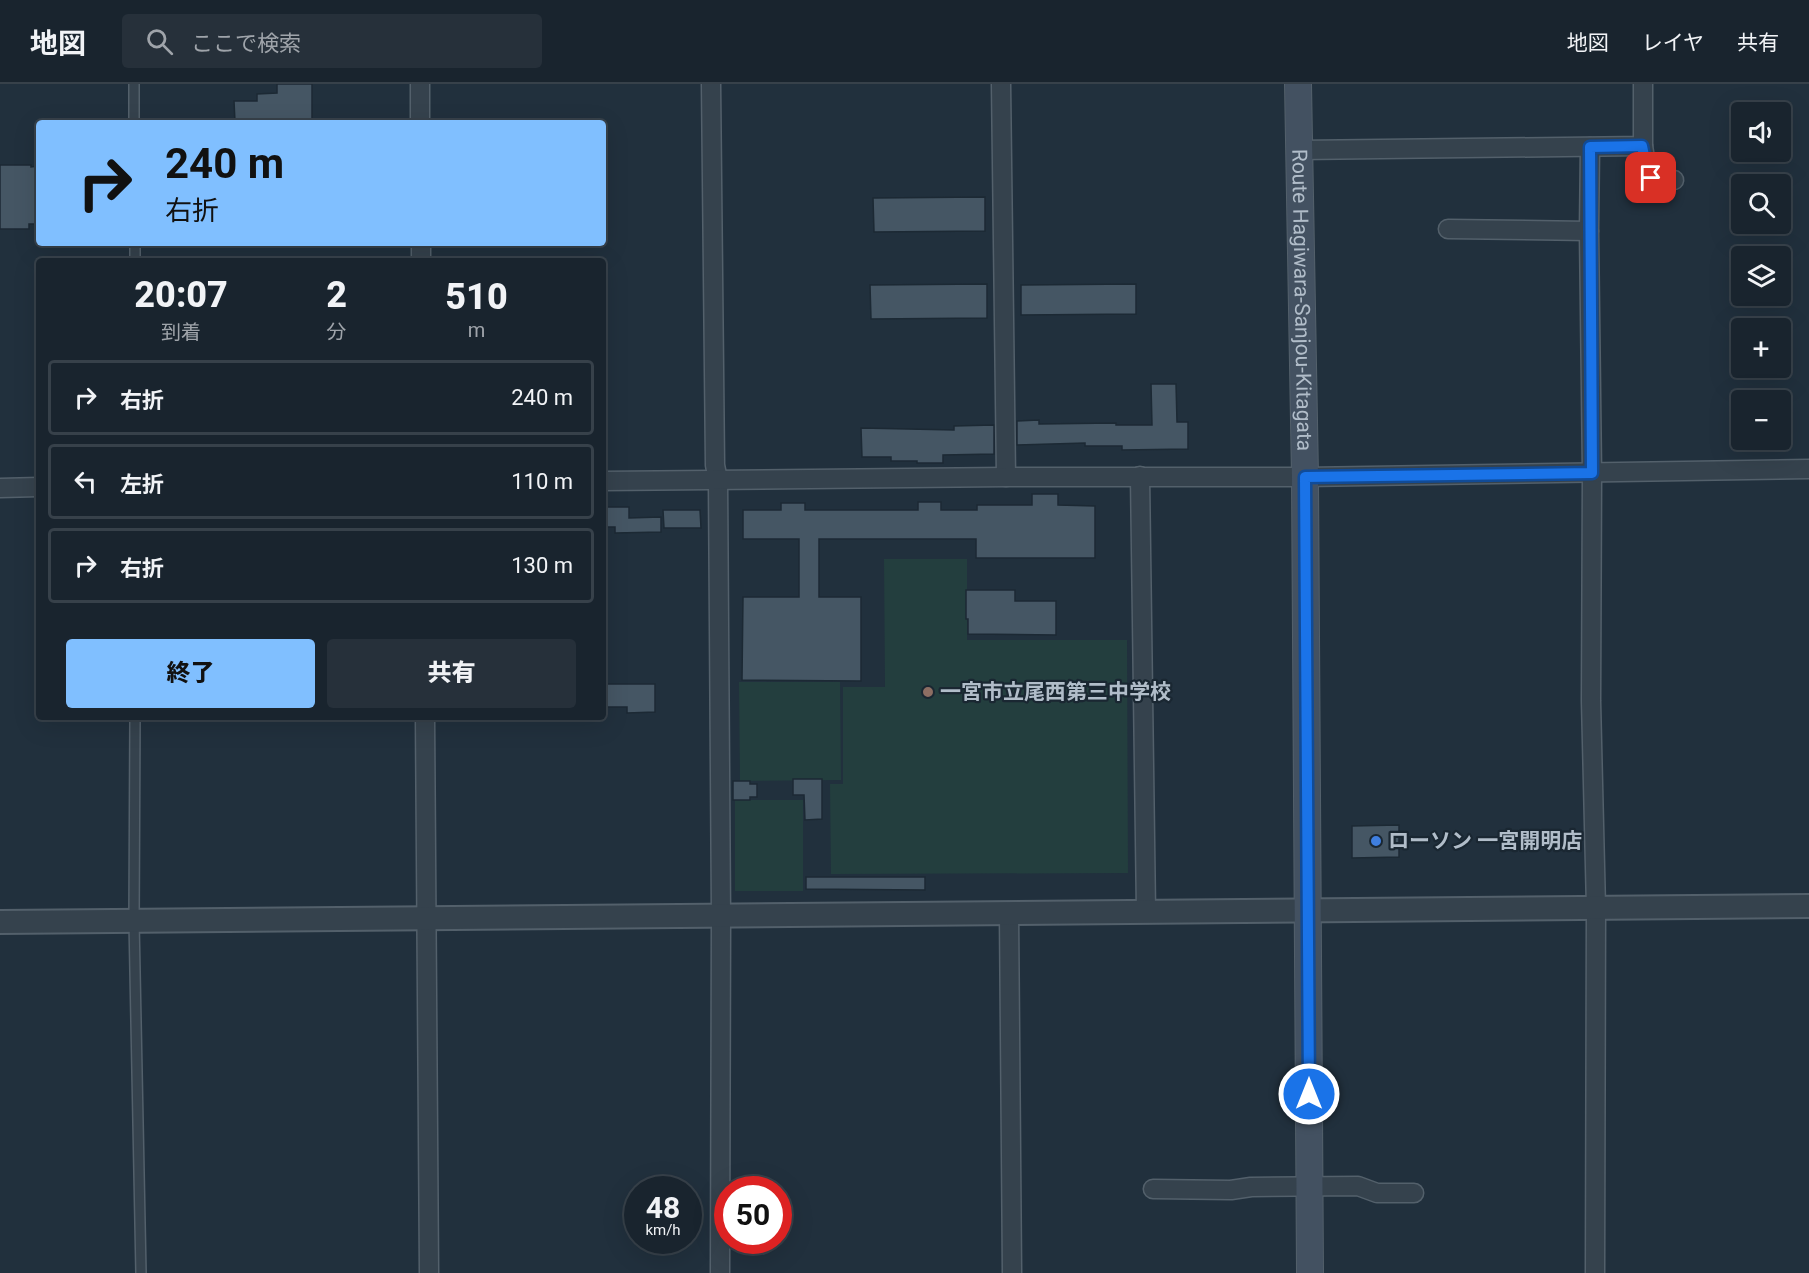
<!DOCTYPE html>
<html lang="ja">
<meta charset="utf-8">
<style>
:root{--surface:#19242e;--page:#26303a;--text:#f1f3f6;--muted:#9fa4aa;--line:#37414a;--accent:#80bfff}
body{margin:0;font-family:Roboto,"Noto Sans JP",sans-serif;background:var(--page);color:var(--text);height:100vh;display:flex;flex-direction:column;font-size:22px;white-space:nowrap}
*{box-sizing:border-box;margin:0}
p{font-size:20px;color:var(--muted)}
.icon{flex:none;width:33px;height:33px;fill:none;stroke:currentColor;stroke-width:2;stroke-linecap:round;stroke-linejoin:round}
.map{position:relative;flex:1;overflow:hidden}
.sheet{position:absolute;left:36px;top:174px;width:570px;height:462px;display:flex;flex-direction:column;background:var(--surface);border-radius:6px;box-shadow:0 6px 24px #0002,0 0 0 2px var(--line)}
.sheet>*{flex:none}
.banner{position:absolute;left:36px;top:36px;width:570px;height:126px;border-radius:6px;box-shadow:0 6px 24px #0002,0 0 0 2px var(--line);background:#80bfff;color:#111;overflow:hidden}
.tools{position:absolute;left:1731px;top:18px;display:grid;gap:12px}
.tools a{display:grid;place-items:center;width:60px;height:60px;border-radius:6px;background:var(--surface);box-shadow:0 6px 24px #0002,0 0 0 2px var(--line);font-size:30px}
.speed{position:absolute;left:624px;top:1092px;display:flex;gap:12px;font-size:30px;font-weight:700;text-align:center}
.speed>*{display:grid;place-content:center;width:78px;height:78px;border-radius:50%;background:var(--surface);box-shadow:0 6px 24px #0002,0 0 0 2px var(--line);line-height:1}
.speed small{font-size:15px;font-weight:400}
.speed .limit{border:9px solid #d22;background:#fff;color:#111}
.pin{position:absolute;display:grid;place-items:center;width:51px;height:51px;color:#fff;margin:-26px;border-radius:12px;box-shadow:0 3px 9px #0006}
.me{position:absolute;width:66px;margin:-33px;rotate:0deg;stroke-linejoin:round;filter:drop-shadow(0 0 4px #0008)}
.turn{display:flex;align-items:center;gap:21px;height:126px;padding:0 30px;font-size:27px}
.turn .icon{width:78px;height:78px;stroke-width:2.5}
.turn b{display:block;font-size:42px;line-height:51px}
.eta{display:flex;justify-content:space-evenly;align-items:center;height:102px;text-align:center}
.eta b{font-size:36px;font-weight:800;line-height:42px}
.cta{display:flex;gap:12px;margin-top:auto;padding:12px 30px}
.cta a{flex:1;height:69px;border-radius:6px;background:var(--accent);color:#111;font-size:24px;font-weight:800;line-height:69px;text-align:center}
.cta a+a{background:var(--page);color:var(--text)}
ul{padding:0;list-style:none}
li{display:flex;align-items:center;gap:18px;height:75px;margin:0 12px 9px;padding:0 18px;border:3px solid var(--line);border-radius:6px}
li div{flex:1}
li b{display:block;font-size:22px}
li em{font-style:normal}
header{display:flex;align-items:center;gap:36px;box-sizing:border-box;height:84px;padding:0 30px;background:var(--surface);border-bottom:2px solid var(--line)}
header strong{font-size:28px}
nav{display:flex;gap:33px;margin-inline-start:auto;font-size:21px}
.search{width:420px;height:54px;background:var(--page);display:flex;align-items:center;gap:15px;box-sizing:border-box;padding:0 21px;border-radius:6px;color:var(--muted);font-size:22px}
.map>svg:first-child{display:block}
.green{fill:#233e3e}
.building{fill:#455664;stroke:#1c2934;stroke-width:1.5}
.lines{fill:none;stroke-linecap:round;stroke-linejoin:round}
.service-casing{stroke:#53606b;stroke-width:12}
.minor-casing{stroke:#53606b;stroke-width:21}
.tertiary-casing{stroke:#53606b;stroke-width:26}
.secondary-casing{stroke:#53606b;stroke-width:28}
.service{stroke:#35424d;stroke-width:9}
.minor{stroke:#35424d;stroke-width:18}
.tertiary{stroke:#35424d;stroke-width:22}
.secondary{stroke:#435161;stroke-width:26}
.route-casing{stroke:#114b97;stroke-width:15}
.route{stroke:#1a73e8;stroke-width:10}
.education-dot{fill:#8d6e63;stroke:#1a2732;stroke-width:2}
.shop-dot{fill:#3f7fe0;stroke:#1a2732;stroke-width:2}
.labels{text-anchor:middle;stroke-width:4.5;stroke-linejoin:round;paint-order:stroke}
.street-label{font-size:21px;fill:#b1bdc9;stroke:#1a2732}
.poi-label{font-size:21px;font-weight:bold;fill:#b1bdc9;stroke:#1a2732;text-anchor:start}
</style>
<header>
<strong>地図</strong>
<div class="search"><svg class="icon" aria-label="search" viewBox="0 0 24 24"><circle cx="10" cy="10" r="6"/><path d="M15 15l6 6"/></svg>ここで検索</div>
<nav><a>地図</a><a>レイヤ</a><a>共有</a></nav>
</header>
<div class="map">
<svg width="1809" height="1189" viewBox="0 0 1809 1189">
<rect width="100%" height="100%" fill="#21303d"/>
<g class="green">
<polygon points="884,475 967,475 967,556 1127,556 1128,789 831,790 830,700 843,700 843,603 885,603"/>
<polygon points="739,598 840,598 841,696 740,697"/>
<rect x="735" y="716" width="68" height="91"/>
</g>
<g class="building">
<polygon points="277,0 312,0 312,39 235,38 234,17 257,17 257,10 277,9"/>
<polygon points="0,81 31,81 31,83 39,82 39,140 29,140 29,145 0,145"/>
<polygon points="985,113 985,147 874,148 873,114"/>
<polygon points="987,200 987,234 871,235 870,201"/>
<polygon points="1136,200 1136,230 1021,231 1021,201"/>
<polygon points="1151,300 1176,300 1177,338 1188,338 1188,365 1122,366 1122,362 1085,362 1085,359 1017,361 1017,337 1039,336 1039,340 1116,339 1116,341 1152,341"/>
<polygon points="994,341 994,370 943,371 943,379 917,379 917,377 891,377 891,373 862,373 861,344 954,346 954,342"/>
<polygon points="1032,410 1058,410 1058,421 1095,422 1095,474 976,474 976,455 819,455 819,513 861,513 861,597 742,596 743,513 799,513 799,455 743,455 743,426 781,426 781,419 805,419 805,426 918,426 918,418 941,418 941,426 977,426 977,421 1032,421"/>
<polygon points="603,423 629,423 629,434 661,433 661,448 615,449 615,443 603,443"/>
<polygon points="663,426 700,426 701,444 664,444"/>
<polygon points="966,506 1015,506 1015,517 1056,517 1056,551 968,550 968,535 966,535"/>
<polygon points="603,600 655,600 655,628 627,629 627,623 603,623"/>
<polygon points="793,695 822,695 822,735 805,736 804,711 793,711"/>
<polygon points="733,697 750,697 750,700 757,700 757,713 750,713 750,716 733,716"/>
<polygon points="1399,741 1399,773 1352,774 1352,742"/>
<polygon points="806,793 925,793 925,806 806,805"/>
</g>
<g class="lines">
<defs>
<g id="service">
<polyline points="134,0 134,39"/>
<polyline points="135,159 135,177"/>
<polyline points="135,633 134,837 141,1189"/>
</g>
<g id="minor">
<polyline points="420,0 420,39"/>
<polyline points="711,0 715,381 718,396 721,832 720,1189"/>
<polyline points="1001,0 1006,393"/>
<polyline points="1643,62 1646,81 1651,94 1674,96"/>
<polyline points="1590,63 1589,147 1592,389 1591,617 1596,824 1595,1189"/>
<polyline points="1299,66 1643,62 1643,0"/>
<polyline points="1448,145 1589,147"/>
<polyline points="421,159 421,177"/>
<polyline points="1140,392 1146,828"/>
<polyline points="603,397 1006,393 1305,393 1809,385"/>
<polyline points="0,404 39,403"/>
<polyline points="425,633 429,1189"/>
<polyline points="1009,829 1012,1189"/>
<polyline points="1153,1105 1231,1106 1251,1103 1358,1102 1377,1109 1414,1109"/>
</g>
<polyline id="tertiary" points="0,838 1809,822"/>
<g id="secondary">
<path id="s1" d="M1298,0L1305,393L1310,1189"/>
</g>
</defs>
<use href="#service" class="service-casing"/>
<use href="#minor" class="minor-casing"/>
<use href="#tertiary" class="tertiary-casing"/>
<use href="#secondary" class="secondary-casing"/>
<use href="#service" class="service"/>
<use href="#minor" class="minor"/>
<use href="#tertiary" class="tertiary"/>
<use href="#secondary" class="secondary"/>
</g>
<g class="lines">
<defs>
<polyline id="route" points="1309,1010 1305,393 1592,389 1590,63 1642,62 1646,81 1651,94"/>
</defs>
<use href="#route" class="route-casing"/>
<use href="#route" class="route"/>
</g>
<circle class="education-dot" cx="928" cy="608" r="6"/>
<circle class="shop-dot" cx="1376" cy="757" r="6"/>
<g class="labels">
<g class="street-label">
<text dy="7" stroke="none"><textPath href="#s1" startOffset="216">Route Hagiwara-Sanjou-Kitagata</textPath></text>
</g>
<g class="poi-label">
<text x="940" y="615">一宮市立尾西第三中学校</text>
<text x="1388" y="764">ローソン 一宮開明店</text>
</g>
</g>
</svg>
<div class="tools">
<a><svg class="icon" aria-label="sound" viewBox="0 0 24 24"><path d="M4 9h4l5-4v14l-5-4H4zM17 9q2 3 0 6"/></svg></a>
<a><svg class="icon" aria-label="search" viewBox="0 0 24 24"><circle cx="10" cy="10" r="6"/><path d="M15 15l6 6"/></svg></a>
<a><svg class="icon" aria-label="layers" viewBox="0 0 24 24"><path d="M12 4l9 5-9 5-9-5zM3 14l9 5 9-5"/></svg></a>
<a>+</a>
<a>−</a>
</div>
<div class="speed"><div>48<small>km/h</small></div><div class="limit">50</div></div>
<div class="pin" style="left:1651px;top:94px;background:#d93025"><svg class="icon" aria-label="arrive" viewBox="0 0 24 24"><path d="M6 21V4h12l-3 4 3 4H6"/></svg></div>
<svg class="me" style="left:1309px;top:1010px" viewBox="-20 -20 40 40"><circle r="17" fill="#1a73e8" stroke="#fff" stroke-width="3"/><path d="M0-11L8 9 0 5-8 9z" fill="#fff"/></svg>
<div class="banner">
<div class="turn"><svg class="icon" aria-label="right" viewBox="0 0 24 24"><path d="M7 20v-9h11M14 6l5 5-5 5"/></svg><div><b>240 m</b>右折</div></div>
</div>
<section class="sheet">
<div class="eta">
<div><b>20:07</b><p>到着</p></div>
<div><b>2</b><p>分</p></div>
<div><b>510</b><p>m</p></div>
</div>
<ul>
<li><svg class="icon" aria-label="right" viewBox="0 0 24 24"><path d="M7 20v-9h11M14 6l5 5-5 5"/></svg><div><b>右折</b></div><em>240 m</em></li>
<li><svg class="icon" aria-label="left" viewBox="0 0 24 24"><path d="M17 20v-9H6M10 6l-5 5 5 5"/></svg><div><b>左折</b></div><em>110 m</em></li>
<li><svg class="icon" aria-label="right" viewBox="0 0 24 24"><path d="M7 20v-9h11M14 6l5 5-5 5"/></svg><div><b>右折</b></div><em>130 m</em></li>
</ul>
<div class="cta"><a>終了</a><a>共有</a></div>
</section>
</div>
